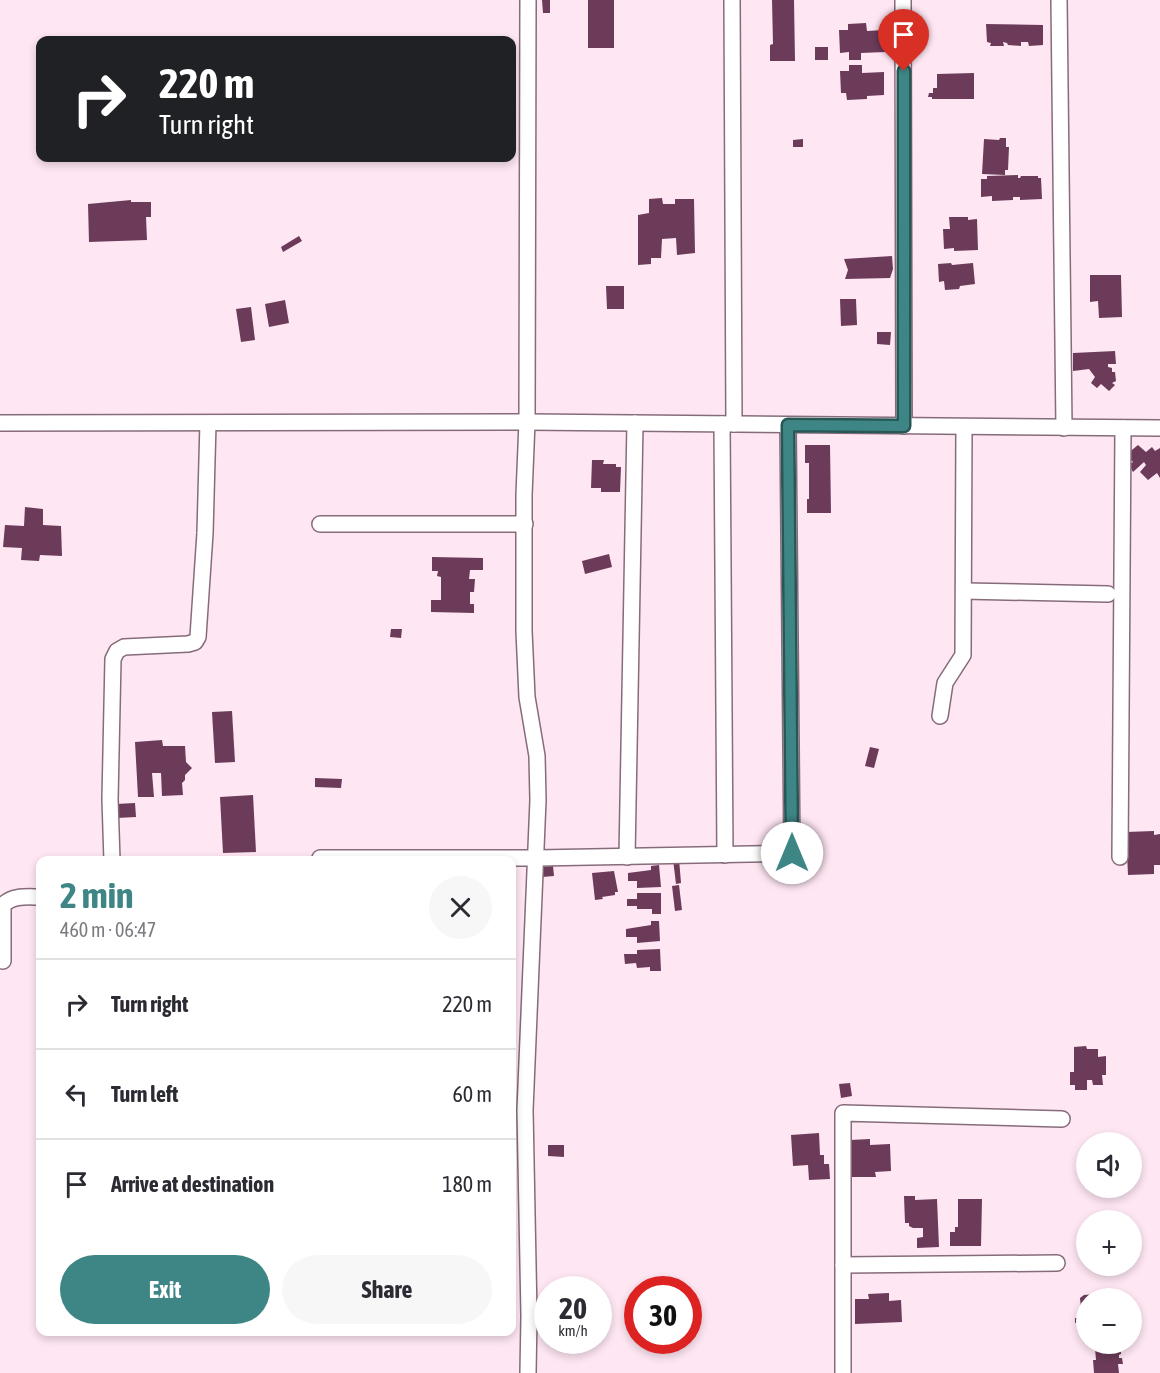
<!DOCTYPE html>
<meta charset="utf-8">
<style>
:root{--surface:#fff;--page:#f7f7f7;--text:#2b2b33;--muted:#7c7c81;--line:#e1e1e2;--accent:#3e8685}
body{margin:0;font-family:"Asap Condensed",sans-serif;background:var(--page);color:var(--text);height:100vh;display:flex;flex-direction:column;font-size:22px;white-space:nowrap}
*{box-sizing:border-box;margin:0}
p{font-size:20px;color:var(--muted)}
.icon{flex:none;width:33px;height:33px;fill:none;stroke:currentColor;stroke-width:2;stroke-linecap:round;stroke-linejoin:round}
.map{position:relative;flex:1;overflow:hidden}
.side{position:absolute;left:36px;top:856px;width:480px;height:480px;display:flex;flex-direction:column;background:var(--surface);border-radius:12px;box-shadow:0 3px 9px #0003}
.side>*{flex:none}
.banner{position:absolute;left:36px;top:36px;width:480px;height:126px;border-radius:12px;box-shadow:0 3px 9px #0003;background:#202124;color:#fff;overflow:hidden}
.tools{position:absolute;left:1076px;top:1132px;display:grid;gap:12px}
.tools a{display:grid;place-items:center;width:66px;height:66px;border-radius:50%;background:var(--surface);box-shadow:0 3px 9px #0003;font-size:30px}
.speed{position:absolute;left:534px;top:1276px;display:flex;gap:12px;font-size:30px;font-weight:700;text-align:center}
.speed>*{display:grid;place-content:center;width:78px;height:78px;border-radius:50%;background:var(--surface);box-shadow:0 3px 9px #0003;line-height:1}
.speed small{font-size:15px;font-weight:400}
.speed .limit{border:9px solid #d22;background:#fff;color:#111}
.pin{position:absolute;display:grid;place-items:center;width:51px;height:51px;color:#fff;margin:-62px -26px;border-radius:50% 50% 50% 0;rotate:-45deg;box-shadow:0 0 6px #0007}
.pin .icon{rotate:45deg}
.me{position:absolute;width:66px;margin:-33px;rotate:0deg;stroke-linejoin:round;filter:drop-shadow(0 0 4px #0008)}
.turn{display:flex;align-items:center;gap:21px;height:126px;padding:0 24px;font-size:27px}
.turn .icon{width:78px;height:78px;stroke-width:2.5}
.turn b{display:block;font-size:42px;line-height:51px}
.round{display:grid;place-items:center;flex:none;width:63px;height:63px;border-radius:32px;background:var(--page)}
.overview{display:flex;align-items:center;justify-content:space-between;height:102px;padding:0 24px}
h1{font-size:36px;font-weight:700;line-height:45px;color:var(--accent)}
.primary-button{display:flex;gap:12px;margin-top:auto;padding:12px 24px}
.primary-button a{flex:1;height:69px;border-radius:36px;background:var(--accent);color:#fff;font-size:24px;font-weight:700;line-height:69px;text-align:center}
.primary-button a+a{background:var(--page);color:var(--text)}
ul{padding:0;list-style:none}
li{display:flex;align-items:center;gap:18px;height:90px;padding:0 24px;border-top:2px solid var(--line)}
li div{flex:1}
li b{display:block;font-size:22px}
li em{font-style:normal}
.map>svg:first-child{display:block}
.building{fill:#6b3b59}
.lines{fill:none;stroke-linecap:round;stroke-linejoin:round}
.minor-casing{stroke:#866c7b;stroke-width:18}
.minor{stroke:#fff;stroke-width:15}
.route-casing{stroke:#285756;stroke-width:15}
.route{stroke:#3e8685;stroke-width:10}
</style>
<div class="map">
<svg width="1160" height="1373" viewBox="0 0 1160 1373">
<rect width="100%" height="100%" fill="#fee6f3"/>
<g class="building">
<polygon points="542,0 550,0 550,13 543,13"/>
<rect x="588" y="0" width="26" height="48"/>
<polygon points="772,0 794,0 795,61 770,61 770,45 773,44"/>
<polygon points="866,23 867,31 884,30 885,52 861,53 861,60 849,60 849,52 840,53 839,30 848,30 848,24"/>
<polygon points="986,24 1043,25 1043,45 1029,46 1028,42 1021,42 1021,46 1008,45 1007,43 1003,42 1004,46 990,46 991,43 987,42"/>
<rect x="815" y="47" width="13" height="13"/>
<polygon points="849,65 862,65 862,73 884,72 884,95 867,96 867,99 847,100 846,93 841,93 840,71 849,71"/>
<polygon points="974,73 974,99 932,99 932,97 928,97 929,93 933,93 933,88 937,88 937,74"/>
<polygon points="1000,138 1006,138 1006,147 1009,147 1008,170 1005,170 1005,175 982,174 984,139 999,140"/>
<polygon points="803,139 803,147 793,147 793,140"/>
<polygon points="1018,175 1018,178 1020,178 1021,176 1038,176 1038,178 1041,178 1042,199 1020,200 1020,197 1013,197 1013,200 992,201 992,196 981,197 981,179 987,179 987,176"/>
<polygon points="662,198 663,204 675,204 675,199 694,199 695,253 677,255 676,238 662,239 661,258 651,258 651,264 638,265 638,215 649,213 649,199"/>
<polygon points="131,200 131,202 151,202 151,217 146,217 147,240 89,242 88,204"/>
<polygon points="949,217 968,217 968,220 977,219 978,250 954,251 954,248 944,249 943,229 950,229"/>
<polygon points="299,236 302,241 283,252 281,247"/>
<polygon points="892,256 893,269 890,278 845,279 848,270 844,259"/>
<polygon points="951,263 952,265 973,263 975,284 960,286 959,289 945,290 944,281 939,282 938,264"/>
<polygon points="1090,275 1121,275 1122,317 1099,318 1098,301 1090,302"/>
<polygon points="606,286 624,286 624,309 607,309"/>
<polygon points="840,299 856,299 857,325 841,326"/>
<polygon points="285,300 289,323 269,327 265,304"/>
<polygon points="251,307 255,340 241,342 236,309"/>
<polygon points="877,332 891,332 890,345 877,344"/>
<polygon points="1115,351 1116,364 1108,364 1108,367 1112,368 1112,372 1115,372 1116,381 1112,383 1115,385 1109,391 1101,384 1097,388 1091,383 1095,377 1089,369 1073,371 1073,353"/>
<polygon points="805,445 830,445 831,513 807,513 807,499 809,499 809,463 805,463"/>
<polygon points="1138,445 1146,452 1152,447 1155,451 1160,448 1160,478 1157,473 1148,480 1140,472 1146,465 1144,462 1133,472 1129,465 1133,462 1127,454"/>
<polygon points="592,460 604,460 603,464 616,464 616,467 621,467 620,492 601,492 601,488 591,488"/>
<polygon points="25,507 43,509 43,525 61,526 62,556 40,555 39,561 21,560 22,548 3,547 5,525 24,526"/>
<polygon points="609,554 612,567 585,574 582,561"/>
<polygon points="432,557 483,558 483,570 470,570 469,579 475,579 474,592 470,592 470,604 474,604 474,613 431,612 431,600 441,600 441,577 437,576 438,571 432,571"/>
<polygon points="391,629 402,629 401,638 390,637"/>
<polygon points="232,711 235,762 215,763 212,712"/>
<polygon points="162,740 163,746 185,746 186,762 192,768 185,775 185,780 182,783 183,795 162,796 161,773 152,773 154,797 138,797 135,742"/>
<polygon points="870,747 879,749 874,768 865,766"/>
<polygon points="315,778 342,779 341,788 315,787"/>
<polygon points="253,795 256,852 223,853 220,797"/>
<polygon points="135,803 136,817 117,818 116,804"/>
<polygon points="1154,831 1154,835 1160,834 1160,865 1154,865 1154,874 1128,875 1126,832"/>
<polygon points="673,859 679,859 681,883 676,884"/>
<polygon points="659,865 661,887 637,888 637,881 628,881 628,873 651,870 651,866"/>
<polygon points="553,866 554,876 542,877 541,867"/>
<polygon points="614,871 618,892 615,892 615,895 602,897 603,899 595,900 592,873"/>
<polygon points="679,885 682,910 675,911 672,886"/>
<polygon points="637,893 661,893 661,914 652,914 652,909 637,909 637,906 627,906 627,899 637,899"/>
<polygon points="651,921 659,921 660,941 637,943 637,937 626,937 626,929 651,925"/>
<polygon points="660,949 661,971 650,971 650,967 637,968 636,963 625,964 624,954 637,954 637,950"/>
<polygon points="1086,1046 1087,1049 1098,1049 1098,1057 1106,1056 1106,1075 1102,1075 1103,1085 1093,1085 1092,1080 1087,1080 1087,1090 1075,1090 1075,1085 1070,1085 1070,1072 1074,1072 1074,1047"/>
<polygon points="850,1083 852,1096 841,1098 839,1084"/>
<polygon points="819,1133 820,1155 824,1155 824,1164 829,1164 830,1179 809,1180 808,1165 793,1166 791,1135"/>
<polygon points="870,1139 870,1145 890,1144 891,1171 875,1172 876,1177 852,1177 850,1140"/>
<polygon points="548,1145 564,1145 564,1157 548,1156"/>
<polygon points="904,1196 915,1196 915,1200 937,1199 939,1247 917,1248 917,1238 923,1237 923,1228 913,1228 909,1226 909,1223 905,1223"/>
<polygon points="958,1199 982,1199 981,1246 950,1246 950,1232 955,1232 955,1227 958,1227"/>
<polygon points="889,1293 889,1301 901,1300 902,1322 855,1324 855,1299 869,1299 868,1294"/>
<polygon points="1096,1294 1097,1299 1086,1299 1086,1331 1080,1331 1079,1322 1075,1323 1075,1318 1082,1318 1080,1298 1084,1295"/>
<polygon points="1121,1346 1121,1354 1119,1355 1119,1358 1122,1358 1123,1364 1118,1364 1119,1373 1094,1373 1093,1360 1096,1360 1095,1348"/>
</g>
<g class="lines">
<defs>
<g id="minor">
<polyline points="732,0 734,424"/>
<polyline points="903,0 904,426"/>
<polyline points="1059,0 1064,428"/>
<polyline points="0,423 527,422 1160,428"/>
<polyline points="722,424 725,855"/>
<polyline points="788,425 792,853"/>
<polyline points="320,524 525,524"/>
<polyline points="964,591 1108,594"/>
<polyline points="940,716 945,683 963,655 964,427"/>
<polyline points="627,857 635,423"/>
<polyline points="1120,857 1123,428"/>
<polyline points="320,858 537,858 810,853"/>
<polyline points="112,861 110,799 113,659 117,651 124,647 188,644 195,642 198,637 205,533 208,423"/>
<path d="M3,961V905C13,895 27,897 40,897"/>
<polyline points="843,1265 1057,1263"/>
<polyline points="528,1373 529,1316 525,1110 538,800 537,756 527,697 524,631 524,495 527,422 528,0"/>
<polyline points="843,1373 843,1113 1062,1119"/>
</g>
</defs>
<use href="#minor" class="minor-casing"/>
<use href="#minor" class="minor"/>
</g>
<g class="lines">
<defs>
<polyline id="route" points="792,853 788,425 904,426 904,71"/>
</defs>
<use href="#route" class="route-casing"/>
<use href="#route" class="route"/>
</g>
</svg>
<div class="tools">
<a><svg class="icon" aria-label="sound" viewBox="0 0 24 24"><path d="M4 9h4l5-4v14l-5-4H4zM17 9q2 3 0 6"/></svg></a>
<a>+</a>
<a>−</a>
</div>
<div class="speed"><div>20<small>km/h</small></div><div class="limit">30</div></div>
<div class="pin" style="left:904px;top:71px;background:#d93025"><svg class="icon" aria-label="arrive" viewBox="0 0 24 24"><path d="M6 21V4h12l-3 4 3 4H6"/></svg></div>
<svg class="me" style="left:792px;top:853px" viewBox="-20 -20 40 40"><circle r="19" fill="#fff"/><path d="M0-13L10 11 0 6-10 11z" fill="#3e8685"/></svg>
<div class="banner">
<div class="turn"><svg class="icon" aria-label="right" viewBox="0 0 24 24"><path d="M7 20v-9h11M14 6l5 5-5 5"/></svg><div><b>220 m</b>Turn right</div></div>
</div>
<section class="side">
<div class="overview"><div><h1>2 min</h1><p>460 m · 06:47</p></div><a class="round"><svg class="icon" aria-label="close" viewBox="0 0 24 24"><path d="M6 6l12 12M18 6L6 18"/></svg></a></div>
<ul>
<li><svg class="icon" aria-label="right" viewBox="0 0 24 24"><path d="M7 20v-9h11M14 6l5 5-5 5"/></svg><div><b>Turn right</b></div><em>220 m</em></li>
<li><svg class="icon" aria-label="left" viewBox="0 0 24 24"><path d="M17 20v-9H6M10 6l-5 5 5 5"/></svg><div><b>Turn left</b></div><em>60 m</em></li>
<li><svg class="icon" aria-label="arrive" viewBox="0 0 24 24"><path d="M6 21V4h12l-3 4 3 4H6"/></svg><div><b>Arrive at destination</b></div><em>180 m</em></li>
</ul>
<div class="primary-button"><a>Exit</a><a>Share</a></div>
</section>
</div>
